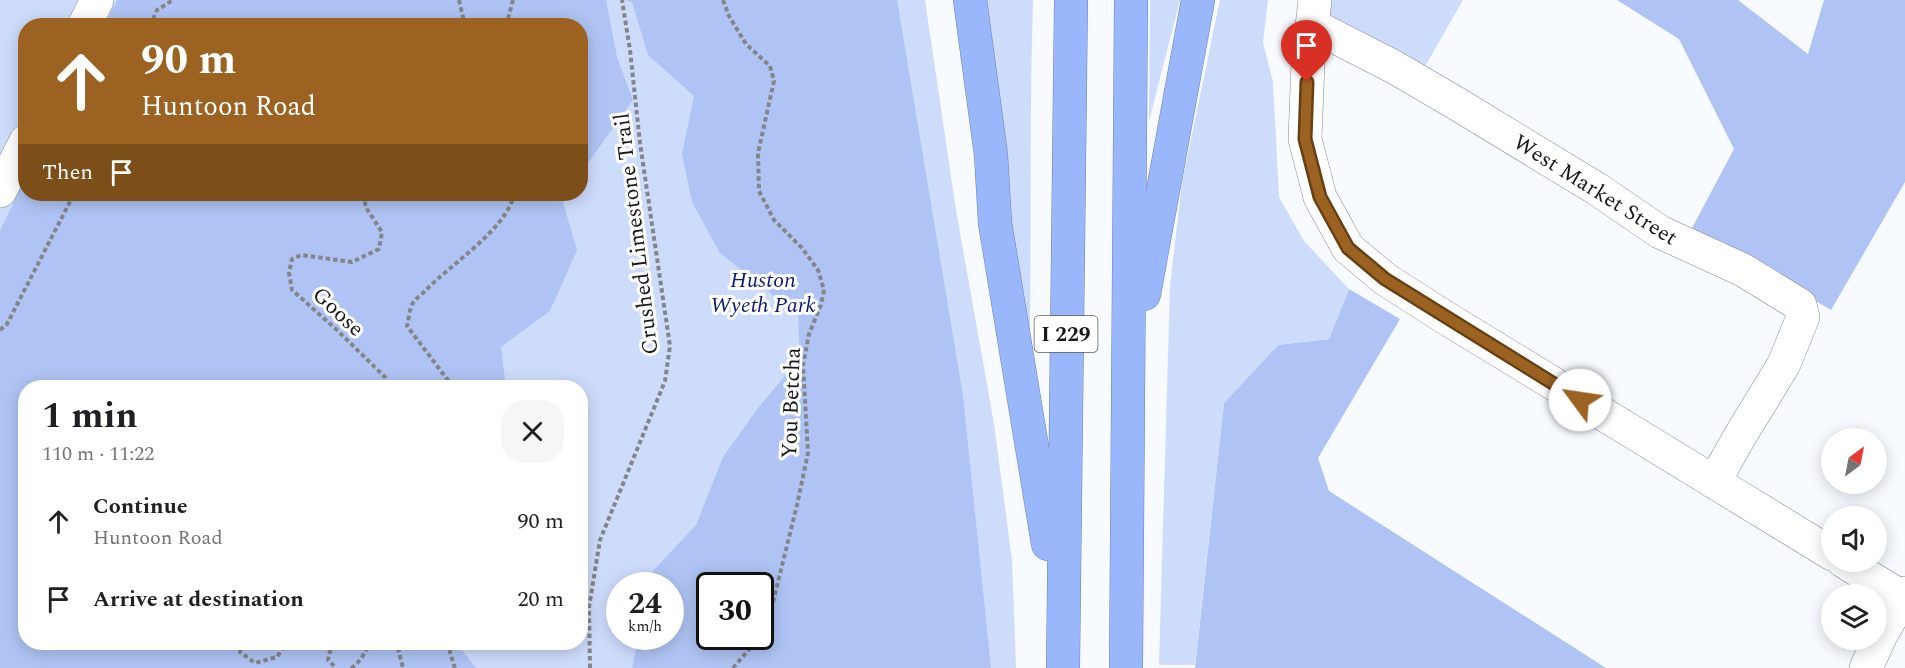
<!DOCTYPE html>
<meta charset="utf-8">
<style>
:root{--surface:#fff;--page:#f6f6f6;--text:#202124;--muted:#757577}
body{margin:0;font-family:Spectral,serif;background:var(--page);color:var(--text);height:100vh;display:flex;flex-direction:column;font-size:22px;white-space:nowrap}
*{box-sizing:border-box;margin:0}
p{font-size:20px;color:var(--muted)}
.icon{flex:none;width:33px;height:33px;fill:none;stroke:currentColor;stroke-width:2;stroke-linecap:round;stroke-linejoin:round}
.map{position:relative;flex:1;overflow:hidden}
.drawer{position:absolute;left:18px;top:380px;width:570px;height:270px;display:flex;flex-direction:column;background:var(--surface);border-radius:24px;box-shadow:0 3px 15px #0003}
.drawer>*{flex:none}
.guide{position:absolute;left:18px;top:18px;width:570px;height:183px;border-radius:24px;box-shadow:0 3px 15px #0003;background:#9c6221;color:#fff;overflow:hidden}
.needle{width:39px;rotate:32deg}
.tools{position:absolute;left:1821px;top:428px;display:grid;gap:12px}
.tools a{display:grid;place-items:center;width:66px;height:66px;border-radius:50%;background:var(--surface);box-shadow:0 3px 15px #0003;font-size:30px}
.speed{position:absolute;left:606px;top:572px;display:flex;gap:12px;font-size:30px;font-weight:700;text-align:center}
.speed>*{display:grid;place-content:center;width:78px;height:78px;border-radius:50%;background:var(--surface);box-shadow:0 3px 15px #0003;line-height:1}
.speed small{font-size:15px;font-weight:400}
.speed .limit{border:3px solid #111;border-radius:9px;background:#fff;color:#111}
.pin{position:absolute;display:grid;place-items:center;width:51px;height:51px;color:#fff;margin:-62px -26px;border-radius:50% 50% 50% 0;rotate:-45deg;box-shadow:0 0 6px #0007}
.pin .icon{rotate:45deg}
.me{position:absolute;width:66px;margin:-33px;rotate:301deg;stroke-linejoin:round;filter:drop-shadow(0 0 4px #0008)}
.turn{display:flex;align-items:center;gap:21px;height:126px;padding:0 24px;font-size:27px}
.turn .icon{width:78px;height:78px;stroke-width:2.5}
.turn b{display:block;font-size:42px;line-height:51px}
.then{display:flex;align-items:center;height:57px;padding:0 24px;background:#0003;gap:12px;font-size:22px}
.round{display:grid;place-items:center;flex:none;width:63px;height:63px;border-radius:24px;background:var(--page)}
.head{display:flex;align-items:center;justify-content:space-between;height:102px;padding:0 24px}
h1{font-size:36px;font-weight:700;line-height:45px}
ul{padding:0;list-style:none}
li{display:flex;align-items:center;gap:18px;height:78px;padding:0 24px}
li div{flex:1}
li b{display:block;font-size:22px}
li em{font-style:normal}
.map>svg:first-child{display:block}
.green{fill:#cedcfc;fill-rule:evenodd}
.forest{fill:#afc4f4;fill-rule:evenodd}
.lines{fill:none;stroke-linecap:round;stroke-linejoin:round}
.minor-casing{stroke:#868991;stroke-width:34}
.motorway-casing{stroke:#6d80ae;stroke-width:34}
.path{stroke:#838589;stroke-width:4;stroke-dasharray:4.5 3;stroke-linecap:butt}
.minor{stroke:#fff;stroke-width:33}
.motorway{stroke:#9bb7fc;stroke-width:33}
.route-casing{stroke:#654015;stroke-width:15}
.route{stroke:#9c6221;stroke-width:10}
.labels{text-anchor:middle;stroke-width:6;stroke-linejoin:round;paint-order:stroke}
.shield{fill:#fff;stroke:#5d5e60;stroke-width:1.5}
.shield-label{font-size:21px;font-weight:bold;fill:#18191c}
.street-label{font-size:22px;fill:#18191c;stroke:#fff}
.park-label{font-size:22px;font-style:italic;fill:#0b1d74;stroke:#fff}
</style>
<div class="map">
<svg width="1905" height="668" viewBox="0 0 1905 668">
<rect width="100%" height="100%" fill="#f7faff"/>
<g class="green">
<path d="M0,0H925L956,210L994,424L1012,560L1016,668H0ZM26,26H580V194H26ZM26,387H580V642H26ZM620,585H670V636H620ZM710,585H760V636H710Z"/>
<path d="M964,0H1033C1029,126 1032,253 1029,380Z"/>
<polygon points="1150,0 1180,0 1149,121"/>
<polygon points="1220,0 1268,0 1263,42 1273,82 1279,197 1304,241 1349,289 1329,339 1278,345 1224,403 1195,665 1159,665 1170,286 1182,182"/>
<polygon points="1319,0 1463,0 1419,77 1335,30"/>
</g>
<g class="forest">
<polygon points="117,0 606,0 617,57 633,100 581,173 580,26 104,25"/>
<path d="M625,0H897L963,396L991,668H632L639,636H670V585H650L653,571L696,525L723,457L758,408L800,358L798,315L720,253L692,202L682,154L694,96L648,55L632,2ZM710,585H760V636H710Z"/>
<polygon points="1617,0 1738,0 1808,54 1824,0 1905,0 1905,182 1831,310 1692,228 1734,149 1679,39"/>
<polygon points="25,178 26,194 566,194 562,199 577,250 550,311 501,347 506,387 26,387 26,642 456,642 476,668 0,668 0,231"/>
<polygon points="1349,289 1400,319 1318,458 1329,491 1606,668 1195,668 1224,403 1278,345 1329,339"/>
</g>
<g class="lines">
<defs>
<g id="minor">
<polyline points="1315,0 1308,62 1305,139 1320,197 1348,248 1385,279 1446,318 1832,554"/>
<polyline points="1312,25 1394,67 1459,105 1597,189 1660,232 1743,270 1800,305 1803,317 1784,364 1740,436 1714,482"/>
<polyline points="84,26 97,0"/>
<polyline points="0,191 26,141"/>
<polyline points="1843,561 1905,599"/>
<polyline points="1866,668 1881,635 1905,593"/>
</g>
<g id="motorway">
<polyline points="970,0 991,155 995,223 1048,544"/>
<polyline points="1144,294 1198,0"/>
<polyline points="1063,668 1071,0"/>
<polyline points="1126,668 1131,0"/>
</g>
</defs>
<use href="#minor" class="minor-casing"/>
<use href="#motorway" class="motorway-casing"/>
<g class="path">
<polyline points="459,0 465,26"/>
<polyline points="723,0 729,16 746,44 770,66 774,81 758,153 759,191 774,220 802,248 818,270 824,290 821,305 809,334 803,365 808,453 797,505 773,602 760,628"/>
<polyline points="150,26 157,10 173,0"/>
<polyline points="506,26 513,0"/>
<polyline points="366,194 365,206 382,232 379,249 352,262 301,255 292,259 289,273 292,290 337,330 385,377 390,387"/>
<polyline points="472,194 471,198 481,200 487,194"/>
<polyline points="0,330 7,324 74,194"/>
<path d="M453,387L407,326C409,319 409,309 413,303C416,298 422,294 426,290C451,264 507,229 514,194"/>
<polyline points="242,642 240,652 255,663 277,657 287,642"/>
<polyline points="332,642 328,660 336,668"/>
<polyline points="394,642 397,644 403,668"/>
<polyline points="450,642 450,653 455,668"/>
<path d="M351,668C360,663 366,651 370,642"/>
<polyline points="590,668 589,607 600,540 665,381 670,346 640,143 630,50 622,0"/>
<polyline points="733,668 751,647 756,636"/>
</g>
<use href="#minor" class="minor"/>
<use href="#motorway" class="motorway"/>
</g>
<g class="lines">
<defs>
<polyline id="route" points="1307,82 1305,139 1320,197 1348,248 1385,279 1580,400"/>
</defs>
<use href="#route" class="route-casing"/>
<use href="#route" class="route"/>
</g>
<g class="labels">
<rect class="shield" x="1034.5" y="316" width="63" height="36" rx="4.5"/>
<g class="shield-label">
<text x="1066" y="341">I 229</text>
</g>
<g class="street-label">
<text transform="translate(1596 189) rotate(32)" y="8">West Market Street</text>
<text transform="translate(635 234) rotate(-97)" y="8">Crushed Limestone Trail</text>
<text transform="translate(339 311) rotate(43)" y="8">Goose</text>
<text transform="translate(790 403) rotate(-88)" y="8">You Betcha</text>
</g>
<g class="park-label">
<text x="763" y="287">Huston<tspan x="763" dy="25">Wyeth Park</tspan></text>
</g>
</g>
</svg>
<div class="tools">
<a><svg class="needle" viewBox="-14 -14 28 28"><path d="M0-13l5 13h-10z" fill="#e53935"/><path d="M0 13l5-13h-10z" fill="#757577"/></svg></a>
<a><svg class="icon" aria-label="sound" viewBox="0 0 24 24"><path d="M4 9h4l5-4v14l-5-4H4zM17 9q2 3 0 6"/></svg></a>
<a><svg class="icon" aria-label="layers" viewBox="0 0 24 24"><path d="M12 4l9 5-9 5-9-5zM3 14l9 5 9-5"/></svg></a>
</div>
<div class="speed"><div>24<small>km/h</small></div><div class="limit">30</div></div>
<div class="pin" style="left:1307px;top:82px;background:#d93025"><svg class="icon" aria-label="arrive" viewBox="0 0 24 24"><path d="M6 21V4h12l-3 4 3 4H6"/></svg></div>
<svg class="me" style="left:1580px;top:400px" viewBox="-20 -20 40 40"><circle r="19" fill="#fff"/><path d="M0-13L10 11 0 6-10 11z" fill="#9c6221"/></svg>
<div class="guide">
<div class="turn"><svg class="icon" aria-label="ahead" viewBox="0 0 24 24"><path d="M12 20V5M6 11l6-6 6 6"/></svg><div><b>90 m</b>Huntoon Road</div></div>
<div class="then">Then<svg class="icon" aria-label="arrive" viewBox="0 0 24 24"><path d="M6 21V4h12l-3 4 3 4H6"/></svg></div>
</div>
<section class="drawer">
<div class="head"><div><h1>1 min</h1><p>110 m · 11:22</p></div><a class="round"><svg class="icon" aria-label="close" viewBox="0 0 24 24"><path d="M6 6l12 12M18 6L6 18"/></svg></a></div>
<ul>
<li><svg class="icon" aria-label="ahead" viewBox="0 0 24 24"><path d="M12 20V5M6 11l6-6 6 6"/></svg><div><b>Continue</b><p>Huntoon Road</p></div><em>90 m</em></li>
<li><svg class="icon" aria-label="arrive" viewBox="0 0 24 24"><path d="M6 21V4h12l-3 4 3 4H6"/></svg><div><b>Arrive at destination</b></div><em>20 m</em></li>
</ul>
</section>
</div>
